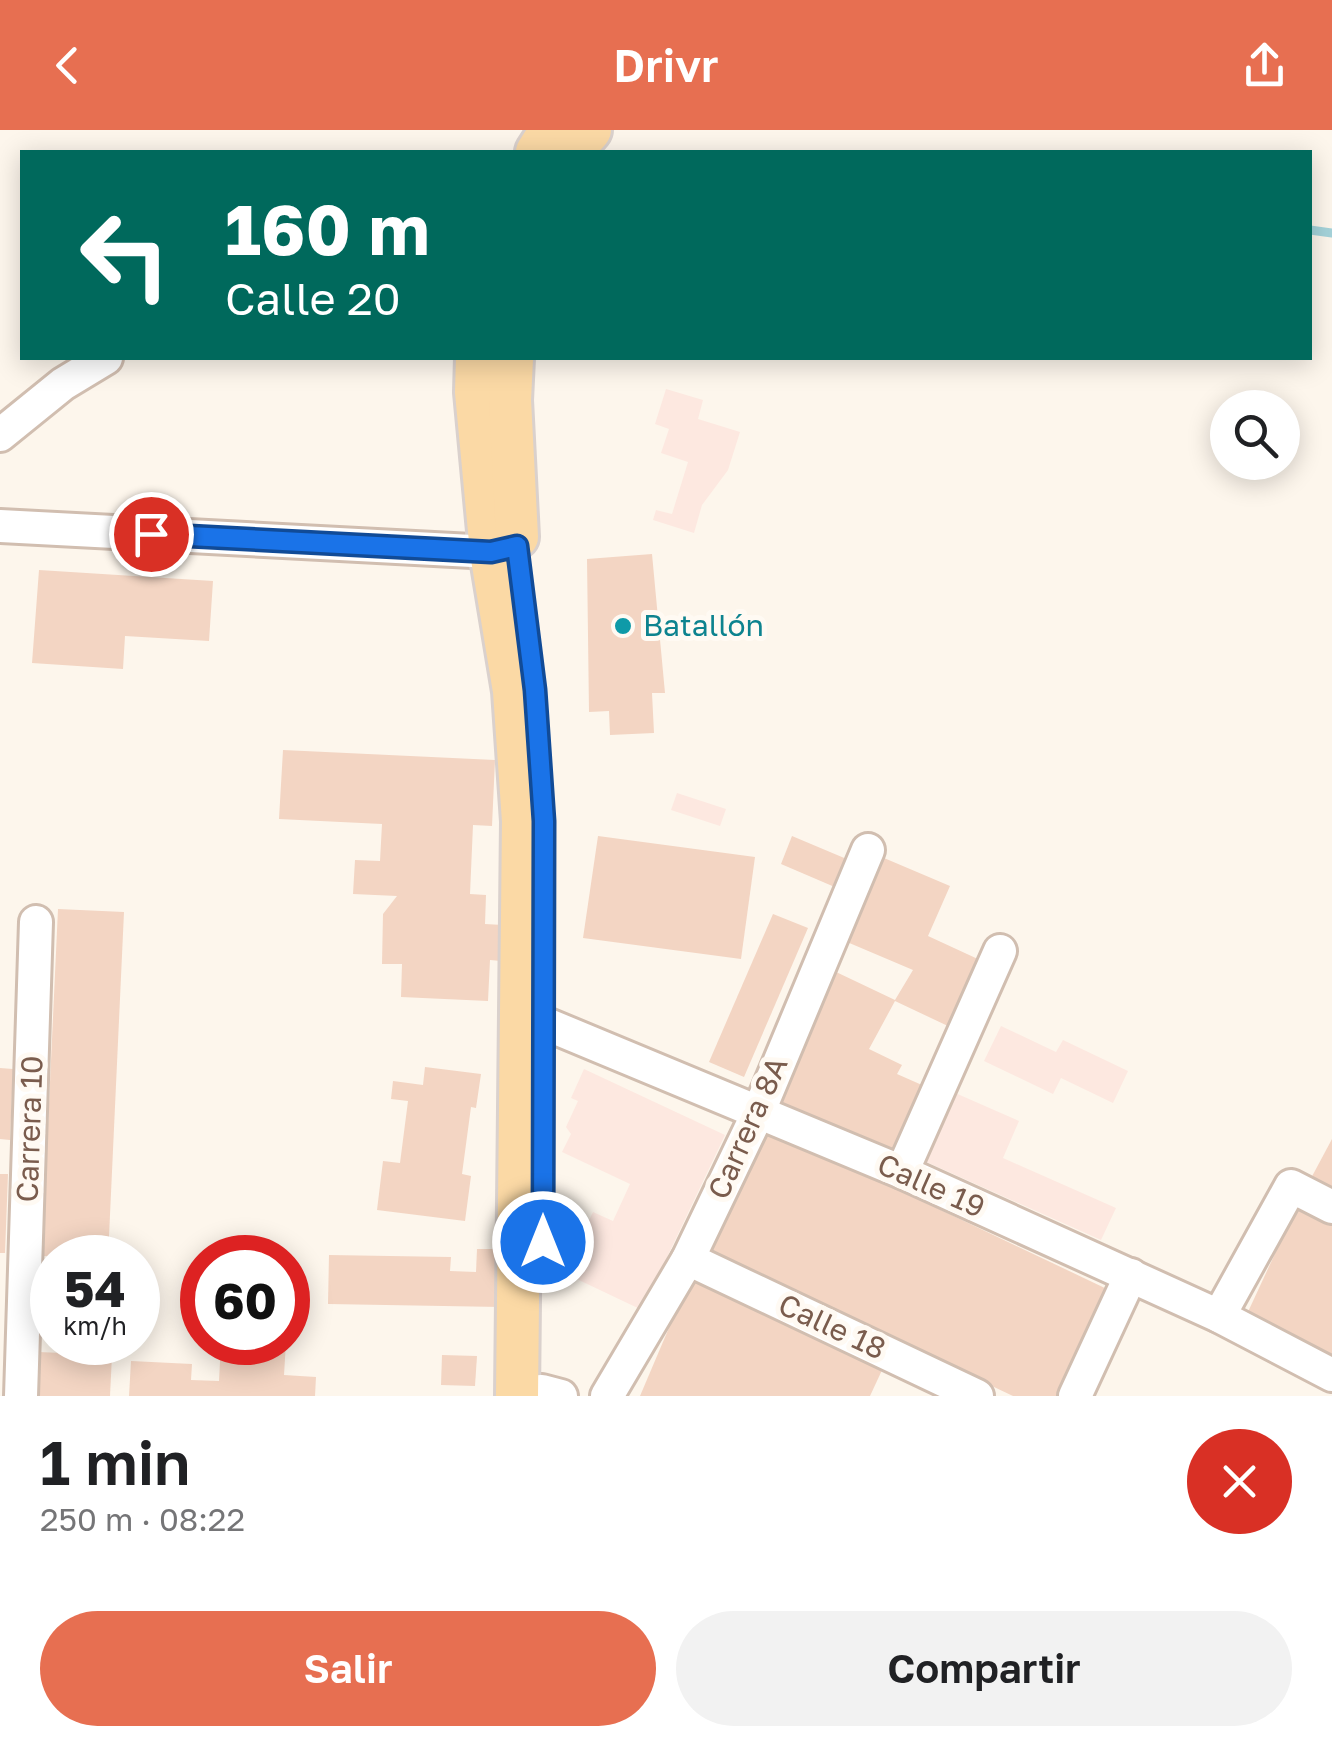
<!DOCTYPE html>
<html lang="es">
<meta charset="utf-8">
<style>
:root{--surface:#fff;--page:#f2f2f2;--text:#202124;--muted:#757577;--accent:#e76f51}
body{margin:0;font-family:"Golos Text",sans-serif;background:var(--page);color:var(--text);height:100vh;display:flex;flex-direction:column;font-size:38px;white-space:nowrap}
*{box-sizing:border-box;margin:0}
p{font-size:32px;color:var(--muted)}
.icon{flex:none;width:55px;height:55px;fill:none;stroke:currentColor;stroke-width:2;stroke-linecap:round;stroke-linejoin:round}
.map{position:relative;height:1266px;overflow:hidden}
.sheet{display:flex;flex-direction:column;background:var(--surface);flex:1}
.sheet>*{flex:none}
.banner{position:absolute;left:20px;top:20px;width:1292px;height:210px;border-radius:0px;box-shadow:0 5px 25px #0003;background:#00695c;color:#fff;overflow:hidden}
.fabs{position:absolute;left:1210px;top:260px;display:grid;gap:20px}
.fabs a{display:grid;place-items:center;width:90px;height:90px;border-radius:50%;background:var(--surface);box-shadow:0 5px 25px #0003;font-size:50px}
.speed{position:absolute;left:30px;top:1105px;display:flex;gap:20px;font-size:50px;font-weight:700;text-align:center}
.speed>*{display:grid;place-content:center;width:130px;height:130px;border-radius:50%;background:var(--surface);box-shadow:0 5px 25px #0003;line-height:1}
.speed small{font-size:25px;font-weight:400}
.speed .limit{border:15px solid #d22;background:#fff;color:#111}
.pin{position:absolute;display:grid;place-items:center;width:85px;height:85px;color:#fff;margin:-42px;border:5px solid #fff;border-radius:50%;box-shadow:0 2px 10px #0007}
.me{position:absolute;width:110px;margin:-55px;rotate:0deg;stroke-linejoin:round;filter:drop-shadow(0 0 8px #0008)}
.turn{display:flex;align-items:center;gap:35px;height:210px;padding:0 40px;font-size:45px}
.turn .icon{width:130px;height:130px;stroke-width:2.5}
.turn b{display:block;font-size:70px;line-height:85px}
.round{display:grid;place-items:center;flex:none;width:105px;height:105px;border-radius:52px;background:var(--page)}
.summary{display:flex;align-items:center;justify-content:space-between;height:170px;padding:0 40px}
h1{font-size:60px;font-weight:600;line-height:75px}
.button{display:flex;gap:20px;margin-top:auto;padding:20px 40px}
.button a{flex:1;height:115px;border-radius:60px;background:var(--accent);color:#fff;font-size:40px;font-weight:600;line-height:115px;text-align:center}
.button a+a{background:var(--page);color:var(--text)}
header{display:flex;justify-content:space-between;align-items:center;height:130px;padding:0 40px;background:var(--accent);color:#fff;font-size:45px;font-weight:600}
.map>svg:first-child{display:block}
.commercial{fill:#fde8e0}
.lines{fill:none;stroke-linecap:round;stroke-linejoin:round}
.stream{stroke:#a5d3da;stroke-width:9}
.building{fill:#f3d5c3}
.minor-casing{stroke:#d1beb0;stroke-width:38}
.major-casing{stroke:#dad1cd;stroke-width:48}
.minor{stroke:#fff;stroke-width:32}
.major{stroke:#fbd9a5;stroke-width:42}
.route-casing{stroke:#114b97;stroke-width:25}
.route{stroke:#1a73e8;stroke-width:18}
.culture-dot{fill:#0f9aa8;stroke:#fffaf3;stroke-width:4}
.labels{text-anchor:middle;stroke-width:10;stroke-linejoin:round;paint-order:stroke}
.culture-label{font-size:30px;fill:#0d838f;stroke:#fffaf3;text-anchor:start}
.street-label{font-size:30px;fill:#7a5c4d;stroke:#fffaf3}
</style>
<header><svg class="icon" aria-label="back" viewBox="0 0 24 24"><path d="M15 5l-7 7 7 7"/></svg>Drivr<svg class="icon" aria-label="share" viewBox="0 0 24 24"><path d="M12 15V3M7 8l5-5 5 5M5 13v7h14v-7"/></svg></header>
<div class="map">
<svg width="1332" height="1266" viewBox="0 0 1332 1266">
<rect width="100%" height="100%" fill="#fdf6ec"/>
<g class="commercial">
<polygon points="666,259 703,270 698,289 740,302 728,340 702,375 694,403 653,390 656,380 672,384 688,332 661,323 669,299 655,294"/>
<polygon points="677,663 726,679 720,696 671,680"/>
<polygon points="1001,896 1056,922 1063,910 1128,941 1113,973 1061,948 1053,964 984,931"/>
<polygon points="584,939 725,1005 642,1180 564,1143 593,1082 613,1091 630,1054 562,1022 571,1004 566,997 578,971 571,968"/>
<polygon points="953,962 1019,991 1003,1028 1116,1078 1101,1110 922,1030"/>
</g>
<g class="lines">
<polyline class="stream" points="1310,100 1332,103"/>
</g>
<g class="building">
<polygon points="652,424 665,563 652,563 654,603 610,605 609,581 589,582 587,429"/>
<polygon points="39,440 213,451 209,511 125,506 123,539 32,533"/>
<polygon points="283,620 495,630 492,696 473,695 470,764 486,765 485,794 503,795 501,831 490,830 488,871 401,867 402,834 382,834 383,784 397,766 353,764 355,730 380,731 382,694 279,689"/>
<polygon points="598,706 755,727 741,829 583,808"/>
<polygon points="792,706 849,730 837,758 781,734"/>
<polygon points="884,728 950,756 928,806 980,830 950,897 895,871 869,919 902,935 897,944 931,959 898,1028 778,974 834,841 895,870 913,840 847,812"/>
<polygon points="58,779 124,782 108,1128 42,1126"/>
<polygon points="773,784 808,798 744,947 709,932"/>
<polygon points="425,937 481,944 476,978 471,977 462,1044 471,1046 465,1091 377,1080 383,1031 400,1033 408,971 391,969 393,951 423,955"/>
<polygon points="0,938 13,939 10,1010 0,1009"/>
<polygon points="769,998 1109,1160 1058,1266 1013,1266 709,1122"/>
<polygon points="1332,1009 1332,1063 1309,1052"/>
<polygon points="0,1044 8,1044 5,1123 0,1123"/>
<polygon points="1298,1074 1332,1090 1332,1225 1247,1184"/>
<polygon points="477,1119 502,1119 501,1177 328,1174 329,1125 451,1127 450,1141 476,1142"/>
<polygon points="691,1146 883,1238 870,1266 640,1266"/>
<polygon points="48,1151 52,1151 52,1193 46,1193"/>
<polygon points="221,1212 286,1212 284,1245 316,1247 315,1266 129,1266 131,1231 192,1234 191,1250 219,1251"/>
<polygon points="38,1222 112,1225 110,1266 36,1266"/>
<polygon points="442,1225 477,1226 475,1256 441,1255"/>
</g>
<g class="lines">
<defs>
<g id="minor">
<polyline points="0,305 63,254 106,228"/>
<polyline points="0,396 491,422 513,417"/>
<polyline points="522,884 902,1042 1219,1186 1332,1245"/>
<polyline points="902,1042 1000,821"/>
<polyline points="688,1129 977,1266"/>
<polyline points="1219,1186 1291,1056 1332,1077"/>
<polyline points="515,1263 542,1261 561,1266"/>
<polyline points="21,1266 36,792"/>
<polyline points="607,1266 688,1129 759,981 868,720"/>
<polyline points="1075,1266 1131,1145"/>
</g>
<g id="major">
<polyline points="537,22 551,0"/>
<polyline points="571,22 590,0"/>
<polyline points="477,228 476,262 491,422 514,561 523,691 517,1266"/>
<polyline points="512,228 510,270 517,407"/>
</g>
</defs>
<use href="#minor" class="minor-casing"/>
<use href="#major" class="major-casing"/>
<use href="#minor" class="minor"/>
<use href="#major" class="major"/>
</g>
<g class="lines">
<defs>
<polyline id="route" points="151,404 491,422 517,416 535,560 544,691 543,1112"/>
</defs>
<use href="#route" class="route-casing"/>
<use href="#route" class="route"/>
</g>
<circle class="culture-dot" cx="623" cy="496" r="10"/>
<g class="labels">
<g class="culture-label">
<text x="643" y="506">Batallón</text>
</g>
<g class="street-label">
<text transform="translate(748 998) rotate(-66)" y="10">Carrera 8A</text>
<text transform="translate(30 999) rotate(-88)" y="10">Carrera 10</text>
<text transform="translate(931 1056) rotate(24)" y="10">Calle 19</text>
<text transform="translate(832 1197) rotate(25)" y="10">Calle 18</text>
</g>
</g>
</svg>
<div class="fabs">
<a><svg class="icon" aria-label="search" viewBox="0 0 24 24"><circle cx="10" cy="10" r="6"/><path d="M15 15l6 6"/></svg></a>
</div>
<div class="speed"><div>54<small>km/h</small></div><div class="limit">60</div></div>
<div class="pin" style="left:151px;top:404px;background:#d93025"><svg class="icon" aria-label="arrive" viewBox="0 0 24 24"><path d="M6 21V4h12l-3 4 3 4H6"/></svg></div>
<svg class="me" style="left:543px;top:1112px" viewBox="-20 -20 40 40"><circle r="17" fill="#1a73e8" stroke="#fff" stroke-width="3"/><path d="M0-11L8 9 0 5-8 9z" fill="#fff"/></svg>
<div class="banner">
<div class="turn"><svg class="icon" aria-label="left" viewBox="0 0 24 24"><path d="M17 20v-9H6M10 6l-5 5 5 5"/></svg><div><b>160 m</b>Calle 20</div></div>
</div>
</div>
<section class="sheet">
<div class="summary"><div><h1>1 min</h1><p>250 m · 08:22</p></div><a class="round" style="background:#d93025;color:#fff"><svg class="icon" aria-label="close" viewBox="0 0 24 24"><path d="M6 6l12 12M18 6L6 18"/></svg></a></div>
<div class="button"><a>Salir</a><a>Compartir</a></div>
</section>
